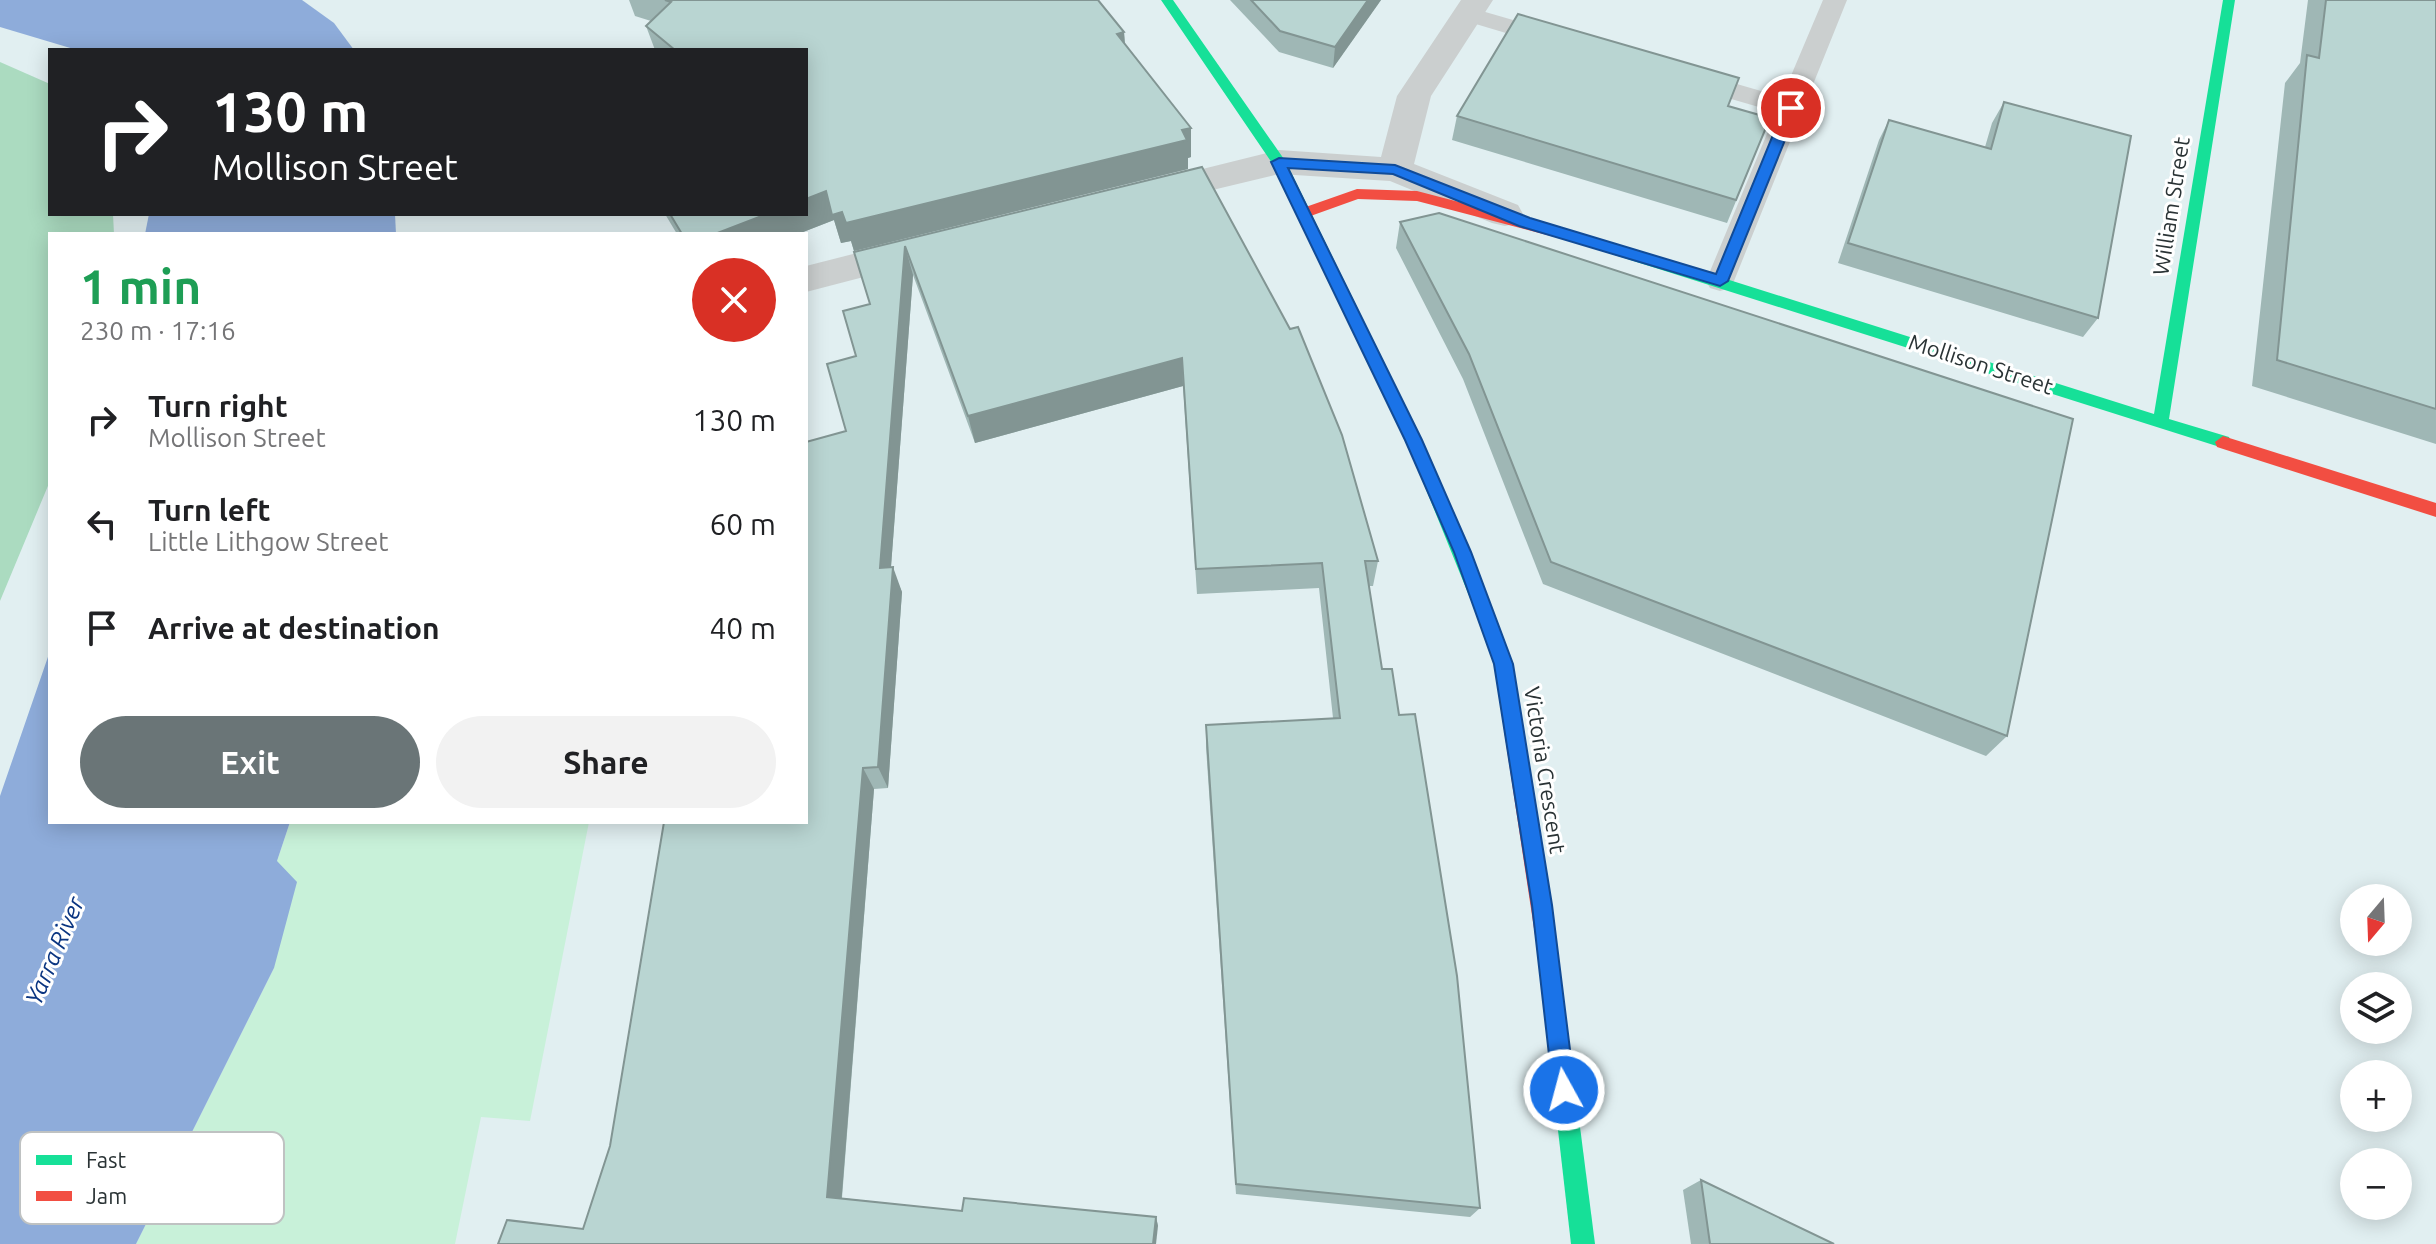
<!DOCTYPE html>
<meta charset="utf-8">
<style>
:root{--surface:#fff;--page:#f2f2f2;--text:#202124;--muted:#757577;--accent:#6a7577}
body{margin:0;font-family:Ubuntu,sans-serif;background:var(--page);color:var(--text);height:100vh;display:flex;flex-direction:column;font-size:30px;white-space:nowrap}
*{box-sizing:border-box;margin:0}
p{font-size:26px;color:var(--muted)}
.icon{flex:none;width:44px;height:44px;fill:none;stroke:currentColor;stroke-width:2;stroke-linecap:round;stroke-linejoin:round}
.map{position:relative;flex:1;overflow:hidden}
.drawer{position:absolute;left:48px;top:232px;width:760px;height:592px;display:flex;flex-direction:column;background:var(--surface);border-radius:0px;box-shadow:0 4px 20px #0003}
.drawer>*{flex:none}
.guide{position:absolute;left:48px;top:48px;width:760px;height:168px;border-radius:0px;box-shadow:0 4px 20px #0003;background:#202124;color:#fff;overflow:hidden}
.needle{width:52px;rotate:199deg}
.tools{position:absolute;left:2340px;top:884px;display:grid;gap:16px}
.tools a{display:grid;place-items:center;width:72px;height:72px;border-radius:50%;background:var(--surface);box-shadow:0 4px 20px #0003;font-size:40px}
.pin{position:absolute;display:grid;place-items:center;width:68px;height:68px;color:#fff;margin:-34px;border:4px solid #fff;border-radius:50%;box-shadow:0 2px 8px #0007}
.me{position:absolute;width:88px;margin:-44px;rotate:353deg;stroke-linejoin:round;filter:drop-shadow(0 0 6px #0008)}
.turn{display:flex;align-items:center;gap:28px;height:168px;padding:0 32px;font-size:36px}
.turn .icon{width:104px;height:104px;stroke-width:2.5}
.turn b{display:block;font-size:56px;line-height:68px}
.round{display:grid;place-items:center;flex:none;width:84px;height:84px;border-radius:42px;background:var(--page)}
.head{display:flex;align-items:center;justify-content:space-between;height:136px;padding:0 32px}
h1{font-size:48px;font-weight:700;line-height:60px;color:#1e9e55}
.button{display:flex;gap:16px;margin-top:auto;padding:16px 32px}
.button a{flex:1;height:92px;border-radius:48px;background:var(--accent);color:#fff;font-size:32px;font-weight:700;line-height:92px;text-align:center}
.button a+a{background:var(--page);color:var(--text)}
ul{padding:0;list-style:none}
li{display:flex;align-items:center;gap:24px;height:104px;padding:0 32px}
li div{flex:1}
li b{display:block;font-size:30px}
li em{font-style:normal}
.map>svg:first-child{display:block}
.green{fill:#c8f1d9}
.forest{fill:#abdbc0}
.water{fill:#8eacda}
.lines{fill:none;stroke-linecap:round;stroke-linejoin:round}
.lane{fill:#cbcfcf;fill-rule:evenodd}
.street{fill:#cbcfcf;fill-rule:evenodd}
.fast{fill:#16e098;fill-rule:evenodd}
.jam{fill:#f24e42;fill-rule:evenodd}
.wall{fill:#9fb7b5}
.shaded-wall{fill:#829593}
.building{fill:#b9d5d2;stroke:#829593;stroke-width:2}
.route{fill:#1a73e8;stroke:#114b97;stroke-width:2}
.labels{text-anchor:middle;stroke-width:6;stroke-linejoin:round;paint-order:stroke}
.street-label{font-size:22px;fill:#2a3335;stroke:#fff}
.water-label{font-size:24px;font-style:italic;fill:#0a3581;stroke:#fff}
.key{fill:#fff;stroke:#bfc2c2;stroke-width:2}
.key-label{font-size:22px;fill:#2a3335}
</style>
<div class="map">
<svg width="2436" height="1244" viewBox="0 0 2436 1244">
<rect width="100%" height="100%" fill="#e1eff1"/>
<polygon class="green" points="290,822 589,822 530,1121 481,1117 455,1244 136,1244 274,968 277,861"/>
<polygon class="forest" points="0,62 50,84 50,214 113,214 114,234 50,234 50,481 0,601"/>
<g class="water">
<polygon points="0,0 302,0 334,23 354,50 77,50 0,27"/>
<polygon points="149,214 395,214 396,234 145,234"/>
<polygon points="50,651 50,822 290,822 277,861 297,882 274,968 136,1244 0,1244 0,796"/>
</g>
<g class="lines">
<g class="lane">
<polygon points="1823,0 1847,0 1734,281 1730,288 1720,291 1710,288 1706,281 1776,112 1683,85 1679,79 1683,73 1692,71 1782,97"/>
<polygon points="1468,7 1562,34 1565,39 1562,44 1553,47 1459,19 1456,14 1459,9"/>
</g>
<g class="street">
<polygon points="1461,0 1493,0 1431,96 1414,164 1518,205 1523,214 1518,223 1505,226 1492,223 1390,181 1279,174 1150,205 1138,201 1132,193 1138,185 1279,150 1381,157 1397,96"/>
<polygon points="916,238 929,242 934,251 929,260 806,292 806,266"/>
</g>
<g class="fast">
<polygon points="1161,0 1173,0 1286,162 1422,440 1492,608 1489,613 1477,613 1474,608 1406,440 1272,163"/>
<polygon points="2223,0 2235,0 2169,419 2229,437 2231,442 2229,447 2223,448 1580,244 1578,240 1585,235 1590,236 2154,414"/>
<polygon points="1548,945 1555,948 1558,955 1595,1244 1571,1244 1538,955 1541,948"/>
</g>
<g class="jam">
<polygon points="1357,189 1417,191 1585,235 1592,240 1585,245 1417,201 1358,199 1305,218 1298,213 1300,209"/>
<polygon points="2223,436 2436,503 2436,517 2217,447 2215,442"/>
<polygon points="1483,600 1489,603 1492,608 1512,664 1558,955 1555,962 1548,965 1541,962 1538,955 1494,664 1474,608 1477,603"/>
</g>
</g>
<g class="wall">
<polygon points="629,0 1098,0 1124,32 1125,44 1191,157 1188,158 1188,169 854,251 851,241 841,243 834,220 798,234 677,234 665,214 806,214 806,50 655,50 646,26 651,21 635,16"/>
<polygon points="1230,0 1381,0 1333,68 1279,52"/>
<polygon points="2308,0 2436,0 2436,444 2252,386 2285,83 2300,63"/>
<polygon points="2004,102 2098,318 2083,337 1838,263 1879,140 1889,120 1985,147 1992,123"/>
<polygon points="1728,106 1770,118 1727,223 1452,140 1457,116"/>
<polygon points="1202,167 1378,561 1373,586 1369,586 1382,669 1480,1208 1470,1217 1236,1194 1206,747 1206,725 1333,718 1319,588 1197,594 1183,386 975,443 913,275 891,567 902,592 888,788 874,789 842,1198 962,1211 1156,1217 1158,1226 583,1229 846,431 856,356 870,304 854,252"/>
<polygon points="1400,222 2007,736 1986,756 1543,584 1463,379 1396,248"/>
<polygon points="1701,1180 1834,1244 1691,1244 1683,1190"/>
</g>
<g class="shaded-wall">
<polygon points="1368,0 1381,0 1333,68 1335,47"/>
<polygon points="1124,32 1126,61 1117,34"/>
<polygon points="1191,128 1191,157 1188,158 1188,169 854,251 851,241 841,243 834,220 798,234 715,234 767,214 806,214 806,199 826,191"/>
<polygon points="905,246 913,275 889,593 880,568"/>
<polygon points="1182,358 1183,386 975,443 968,416"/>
<polygon points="893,567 902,592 888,788 878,767"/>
<polygon points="863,768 874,789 841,1206 827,1197"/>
<polygon points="1156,1217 1158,1226 1156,1244 1153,1244"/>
</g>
<g class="building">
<polygon points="665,0 1098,0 1124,32 1117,34 1191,128 1182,130 1187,140 846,223 842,212 832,215 826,191 806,199 806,50 675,50 646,26 671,2"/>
<polygon points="1251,0 1368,0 1335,47 1280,31"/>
<polygon points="2326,0 2436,0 2436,409 2277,360 2307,55 2319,58"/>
<polygon points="1518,14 1739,78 1728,106 1770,118 1736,200 1457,116"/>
<polygon points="2004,102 2131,136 2098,318 1848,243 1889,120 1991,149"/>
<polygon points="1202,167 1290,329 1298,327 1342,435 1378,561 1365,561 1382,669 1392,669 1399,715 1415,714 1457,976 1480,1208 1236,1184 1206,725 1340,718 1322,563 1196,569 1182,358 968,416 905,246 880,568 893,567 878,767 863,768 827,1197 962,1211 964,1198 1156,1217 1153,1244 498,1244 507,1220 583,1229 610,1146 664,822 806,822 806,442 846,431 827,364 856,356 843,311 870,304 854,252"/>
<polygon points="1439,213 2073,419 2007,736 1551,562 1469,354 1400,222"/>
<polygon points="670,214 767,214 715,234 682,234"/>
<polygon points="1701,1180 1834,1244 1710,1244"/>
</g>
<polygon class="route" points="1791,104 1798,108 1728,281 1720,286 1519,226 1393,174 1288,168 1422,440 1471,552 1513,664 1552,905 1575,1090 1572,1098 1564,1101 1557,1098 1553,1090 1532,905 1494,664 1454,552 1405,440 1271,162 1279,158 1395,165 1530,218 1716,274 1784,108"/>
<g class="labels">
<g class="street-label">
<text transform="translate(2171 206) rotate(-81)" y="8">William Street</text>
<text transform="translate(1981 364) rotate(18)" y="8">Mollison Street</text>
<text transform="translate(1545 770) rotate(81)" y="8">Victoria Crescent</text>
</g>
<g class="water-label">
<text transform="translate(55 951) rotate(-67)" y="8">Yarra River</text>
</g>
</g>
<rect x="20" y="1132" width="264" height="92" rx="12" class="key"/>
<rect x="36" y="1155" width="36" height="10" fill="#16e098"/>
<rect x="36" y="1191" width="36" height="10" fill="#f24e42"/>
<g class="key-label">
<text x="86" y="1168">Fast</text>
<text x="86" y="1204">Jam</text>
</g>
</svg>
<div class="tools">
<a><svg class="needle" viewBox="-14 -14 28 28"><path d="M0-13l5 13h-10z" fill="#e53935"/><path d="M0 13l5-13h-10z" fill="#757577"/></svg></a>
<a><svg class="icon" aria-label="layers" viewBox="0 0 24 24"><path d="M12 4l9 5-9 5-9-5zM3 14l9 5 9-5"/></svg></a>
<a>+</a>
<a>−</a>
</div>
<div class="pin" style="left:1791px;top:108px;background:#d93025"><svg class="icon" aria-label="arrive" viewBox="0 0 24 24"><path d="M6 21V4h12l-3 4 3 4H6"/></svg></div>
<svg class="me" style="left:1564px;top:1090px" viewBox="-20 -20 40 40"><circle r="17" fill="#1a73e8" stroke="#fff" stroke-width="3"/><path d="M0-11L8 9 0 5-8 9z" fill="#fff"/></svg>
<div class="guide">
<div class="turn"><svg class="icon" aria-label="right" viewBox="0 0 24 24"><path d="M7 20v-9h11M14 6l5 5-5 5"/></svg><div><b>130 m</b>Mollison Street</div></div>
</div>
<section class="drawer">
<div class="head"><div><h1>1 min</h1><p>230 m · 17:16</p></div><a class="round" style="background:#d93025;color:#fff"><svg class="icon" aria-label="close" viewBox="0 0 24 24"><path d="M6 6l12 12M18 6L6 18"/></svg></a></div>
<ul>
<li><svg class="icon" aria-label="right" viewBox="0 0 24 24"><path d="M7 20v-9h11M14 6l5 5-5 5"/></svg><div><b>Turn right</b><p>Mollison Street</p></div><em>130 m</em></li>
<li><svg class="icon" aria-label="left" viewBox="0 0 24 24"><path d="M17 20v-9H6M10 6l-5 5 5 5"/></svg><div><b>Turn left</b><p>Little Lithgow Street</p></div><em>60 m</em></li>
<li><svg class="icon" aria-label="arrive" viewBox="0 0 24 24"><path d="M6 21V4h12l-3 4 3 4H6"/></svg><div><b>Arrive at destination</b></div><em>40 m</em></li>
</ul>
<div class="button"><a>Exit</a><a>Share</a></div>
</section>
</div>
